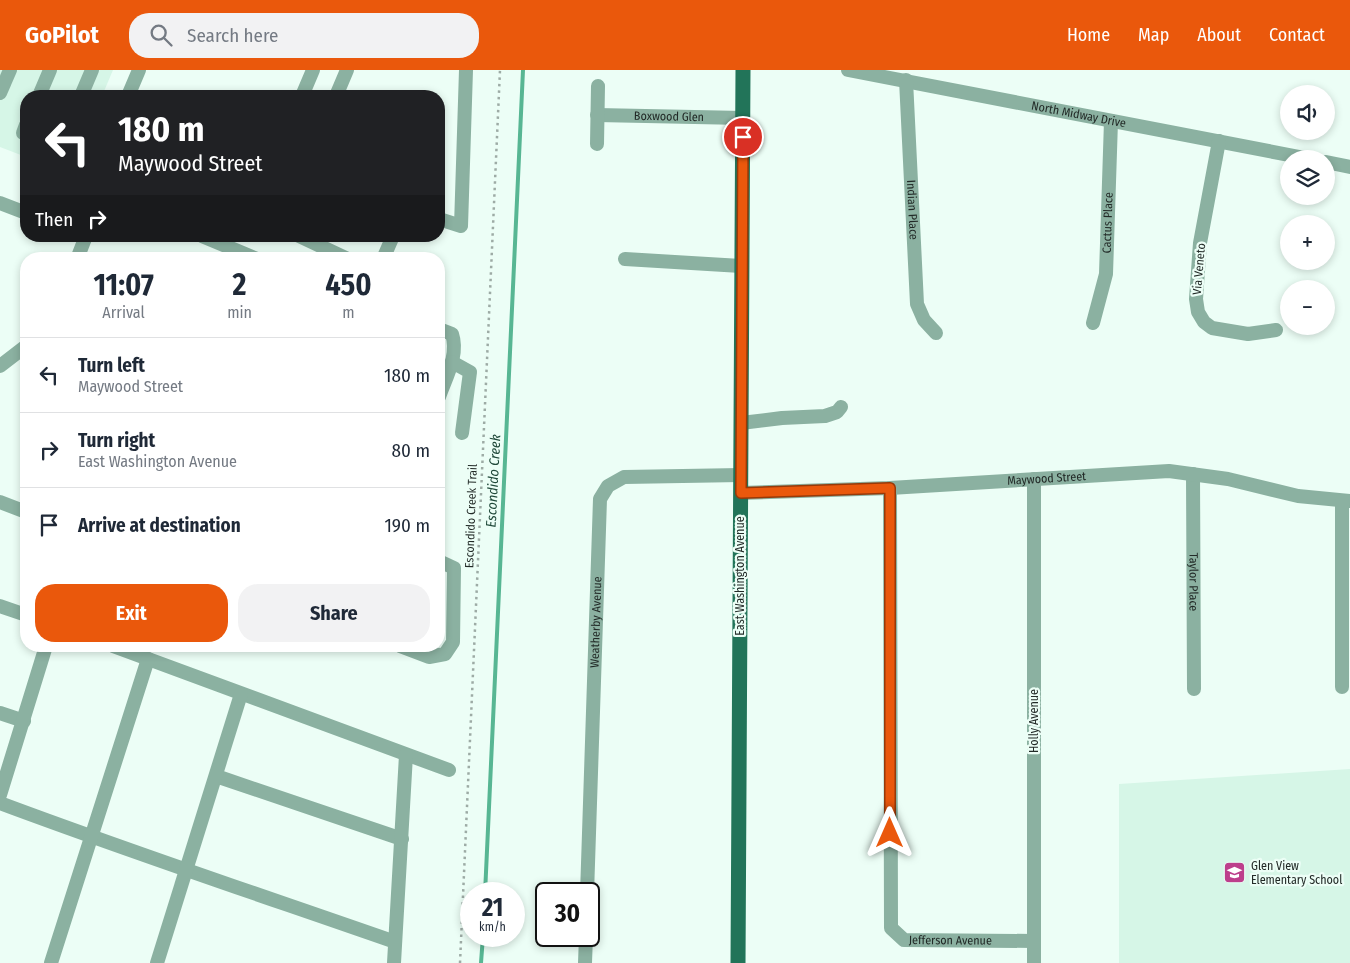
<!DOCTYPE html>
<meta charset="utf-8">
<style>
:root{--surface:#fff;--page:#f2f2f3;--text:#1f2937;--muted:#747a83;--line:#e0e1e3;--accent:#ea580c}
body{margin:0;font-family:"Fira Sans Condensed",sans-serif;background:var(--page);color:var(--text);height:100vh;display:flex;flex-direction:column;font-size:19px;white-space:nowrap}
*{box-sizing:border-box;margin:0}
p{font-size:16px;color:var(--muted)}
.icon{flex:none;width:28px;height:28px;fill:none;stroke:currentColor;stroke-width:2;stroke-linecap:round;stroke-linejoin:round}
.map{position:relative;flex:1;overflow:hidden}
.panel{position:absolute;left:20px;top:182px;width:425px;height:400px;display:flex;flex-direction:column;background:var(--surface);border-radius:20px;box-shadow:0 2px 8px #0003}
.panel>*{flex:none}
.hud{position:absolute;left:20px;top:20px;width:425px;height:152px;border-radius:20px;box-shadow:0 2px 8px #0003;background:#202124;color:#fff;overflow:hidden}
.buttons{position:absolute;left:1280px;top:15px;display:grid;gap:10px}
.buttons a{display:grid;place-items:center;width:55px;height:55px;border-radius:50%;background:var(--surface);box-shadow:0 2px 8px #0003;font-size:25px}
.speed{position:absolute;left:460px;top:812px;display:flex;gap:10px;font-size:25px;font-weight:700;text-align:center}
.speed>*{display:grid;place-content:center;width:65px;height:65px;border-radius:50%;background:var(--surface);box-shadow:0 2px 8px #0003;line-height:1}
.speed small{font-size:12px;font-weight:400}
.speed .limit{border:2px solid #111;border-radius:8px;background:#fff;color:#111}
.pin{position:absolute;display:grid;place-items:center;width:42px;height:42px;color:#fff;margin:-21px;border:2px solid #fff;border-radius:50%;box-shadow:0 1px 5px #0007}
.me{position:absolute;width:55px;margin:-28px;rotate:0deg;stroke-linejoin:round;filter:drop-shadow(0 0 4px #0008)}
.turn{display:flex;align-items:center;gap:18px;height:105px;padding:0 15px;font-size:22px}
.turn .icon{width:65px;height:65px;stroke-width:2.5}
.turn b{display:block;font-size:35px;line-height:42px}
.then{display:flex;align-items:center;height:48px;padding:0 15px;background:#0003;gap:10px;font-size:19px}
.eta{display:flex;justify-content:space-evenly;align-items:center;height:85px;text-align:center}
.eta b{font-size:30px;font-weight:700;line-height:35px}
.action{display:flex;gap:10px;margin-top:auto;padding:10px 15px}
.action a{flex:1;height:58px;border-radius:20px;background:var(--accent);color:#fff;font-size:20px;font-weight:700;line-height:58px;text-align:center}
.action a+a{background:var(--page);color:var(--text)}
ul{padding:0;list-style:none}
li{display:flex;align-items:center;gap:15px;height:75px;padding:0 15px;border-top:1px solid var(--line)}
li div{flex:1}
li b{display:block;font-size:19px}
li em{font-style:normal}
header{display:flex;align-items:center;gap:30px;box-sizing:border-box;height:70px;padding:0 25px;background:var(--accent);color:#fff}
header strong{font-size:24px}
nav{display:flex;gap:28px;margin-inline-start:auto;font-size:18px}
.search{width:350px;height:45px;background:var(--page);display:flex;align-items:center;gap:12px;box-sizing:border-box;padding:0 18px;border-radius:20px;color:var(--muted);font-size:19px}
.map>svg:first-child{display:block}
.built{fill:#d6f6e7}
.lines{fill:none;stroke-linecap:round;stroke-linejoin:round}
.stream{stroke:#57b693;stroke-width:4}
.path{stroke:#9daba5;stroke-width:2.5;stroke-dasharray:2.5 4;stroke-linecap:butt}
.minor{stroke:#8bb1a1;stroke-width:14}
.major{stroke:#227459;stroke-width:15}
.route-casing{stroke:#983908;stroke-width:12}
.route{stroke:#ea580c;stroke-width:9}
.labels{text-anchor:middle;stroke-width:4.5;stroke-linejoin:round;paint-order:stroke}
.street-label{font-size:12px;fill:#222a27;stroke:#ecfef6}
.poi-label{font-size:12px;fill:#222a27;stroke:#ecfef6;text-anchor:start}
.water-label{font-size:14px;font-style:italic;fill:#20493a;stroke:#ecfef6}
</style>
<header>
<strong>GoPilot</strong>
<div class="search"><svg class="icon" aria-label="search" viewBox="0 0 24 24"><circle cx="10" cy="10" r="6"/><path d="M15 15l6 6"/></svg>Search here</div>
<nav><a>Home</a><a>Map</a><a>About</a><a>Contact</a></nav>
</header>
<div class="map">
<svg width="1350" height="893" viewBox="0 0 1350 893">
<rect width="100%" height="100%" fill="#ecfef6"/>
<g class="built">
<polygon points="0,0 113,0 102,26 26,26 26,87 0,77"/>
<polygon points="1350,699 1350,893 1119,893 1119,714"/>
</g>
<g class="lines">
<g class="stream">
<polyline points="485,824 523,0"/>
<polyline points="481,893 483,866"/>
</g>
<polyline class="path" points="460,893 500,0"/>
<g class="minor">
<path id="s1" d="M848,0L1310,89"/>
<path id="s2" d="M906,10L917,234L924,250L936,263"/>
<polyline points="0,23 10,0"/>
<polyline points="39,26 50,0"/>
<polyline points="81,26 92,0"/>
<polyline points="128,26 139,0"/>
<polyline points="302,26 313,0"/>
<polyline points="336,26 347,0"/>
<path id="s3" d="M597,45L743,48"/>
<polyline points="26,55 23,63 26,64"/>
<polyline points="1219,71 1200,173 1196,229 1198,242 1204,252 1212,258 1248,264 1276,260"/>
<polyline points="597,74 598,16"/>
<polyline points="1326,92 1350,97"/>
<polyline points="0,133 26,143"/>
<polyline points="439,149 461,156 466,0"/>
<polyline points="202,166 257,189"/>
<polyline points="299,166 348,189"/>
<polyline points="77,189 86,166"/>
<polyline points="383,189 393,166"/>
<polyline points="625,189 741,196"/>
<path id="s4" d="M1093,253L1106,204L1111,51"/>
<path d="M439,259L452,264C459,285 446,307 439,327"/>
<polyline points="452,292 470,302 462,363"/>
<polyline points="0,296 26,276"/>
<polyline points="741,353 782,348 825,346 837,342 841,337"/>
<path id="s5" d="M1193,404L1194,619"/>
<path id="s6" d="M890,418L891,858L904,870L1034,871"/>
<path id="s7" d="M741,423L890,418L1169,401L1228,409L1298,426L1350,431"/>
<polyline points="1342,431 1342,617"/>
<polyline points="0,432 26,442"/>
<polyline points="0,536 26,545"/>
<polyline points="113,576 449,700"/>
<polyline points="400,576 429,587 445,584 453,572 454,498 439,491"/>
<polyline points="0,643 24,651"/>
<polyline points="216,706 402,769"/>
<polyline points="0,725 46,576"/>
<path d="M0,733C131,782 263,826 395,872"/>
<path id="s8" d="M587,824L600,429L608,416L624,407L741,405"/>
<polyline points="51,893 148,589"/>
<polyline points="157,893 241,624"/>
<polyline points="394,893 406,685"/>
<polyline points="585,893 586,866"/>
<polyline points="1034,893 1034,409"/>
</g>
<polyline class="major" points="738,893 743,0"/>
</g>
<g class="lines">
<defs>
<polyline id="route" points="743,67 741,423 890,418 890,763"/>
</defs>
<use href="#route" class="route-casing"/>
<use href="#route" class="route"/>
</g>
<defs>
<symbol id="school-square" viewBox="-11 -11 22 22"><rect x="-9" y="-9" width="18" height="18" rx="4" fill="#bd3f8c" stroke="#ecfef6"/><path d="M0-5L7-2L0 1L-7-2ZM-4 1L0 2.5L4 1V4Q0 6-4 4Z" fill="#fff"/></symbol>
</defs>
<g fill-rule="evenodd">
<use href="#school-square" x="1222" y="790" width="25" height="25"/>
</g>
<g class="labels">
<g class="street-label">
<text dy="4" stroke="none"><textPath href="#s1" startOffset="235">North Midway Drive</textPath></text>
<text dy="4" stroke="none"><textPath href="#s3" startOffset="72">Boxwood Glen</textPath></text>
<text dy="4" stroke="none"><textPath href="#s2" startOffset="130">Indian Place</textPath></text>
<text dy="4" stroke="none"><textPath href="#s4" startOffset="102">Cactus Place</textPath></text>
<text transform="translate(1199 199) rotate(-85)" y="4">Via Veneto</text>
<text dy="4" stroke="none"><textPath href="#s7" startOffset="306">Maywood Street</textPath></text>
<text transform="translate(471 446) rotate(-88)" y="4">Escondido Creek Trail</text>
<text transform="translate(740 506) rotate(-90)" y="4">East Washington Avenue</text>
<text dy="4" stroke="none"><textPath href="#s5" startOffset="108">Taylor Place</textPath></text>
<text dy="4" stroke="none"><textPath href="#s8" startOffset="272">Weatherby Avenue</textPath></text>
<text transform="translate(1034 651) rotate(-90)" y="4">Holly Avenue</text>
<text dy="4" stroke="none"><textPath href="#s6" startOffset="504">Jefferson Avenue</textPath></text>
</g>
<g class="poi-label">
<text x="1251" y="800">Glen View<tspan x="1251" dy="14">Elementary School</tspan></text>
</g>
<g class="water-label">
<text transform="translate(493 411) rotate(-87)" y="5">Escondido Creek</text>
</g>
</g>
</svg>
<div class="buttons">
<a><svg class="icon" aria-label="sound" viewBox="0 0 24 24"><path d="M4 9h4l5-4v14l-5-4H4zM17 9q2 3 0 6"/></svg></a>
<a><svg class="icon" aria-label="layers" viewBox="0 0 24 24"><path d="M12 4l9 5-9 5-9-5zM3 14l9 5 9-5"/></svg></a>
<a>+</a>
<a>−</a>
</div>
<div class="speed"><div>21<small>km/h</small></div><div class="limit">30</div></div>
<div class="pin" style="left:743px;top:67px;background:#d93025"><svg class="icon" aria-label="arrive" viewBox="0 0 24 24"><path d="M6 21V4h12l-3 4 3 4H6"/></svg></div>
<svg class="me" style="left:890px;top:763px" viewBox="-20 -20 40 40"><path d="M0-17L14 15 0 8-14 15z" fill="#ea580c" stroke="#fff" stroke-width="4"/></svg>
<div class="hud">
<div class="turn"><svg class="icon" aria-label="left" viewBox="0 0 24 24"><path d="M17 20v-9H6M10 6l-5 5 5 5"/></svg><div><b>180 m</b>Maywood Street</div></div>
<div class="then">Then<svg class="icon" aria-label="right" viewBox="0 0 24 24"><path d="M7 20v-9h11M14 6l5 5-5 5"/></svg></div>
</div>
<section class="panel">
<div class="eta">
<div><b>11:07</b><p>Arrival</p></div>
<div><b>2</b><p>min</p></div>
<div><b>450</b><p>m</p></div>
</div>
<ul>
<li><svg class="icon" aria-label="left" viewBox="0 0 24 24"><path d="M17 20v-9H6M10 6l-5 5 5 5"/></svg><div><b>Turn left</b><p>Maywood Street</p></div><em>180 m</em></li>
<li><svg class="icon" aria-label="right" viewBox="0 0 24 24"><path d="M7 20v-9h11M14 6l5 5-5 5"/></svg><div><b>Turn right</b><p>East Washington Avenue</p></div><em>80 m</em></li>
<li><svg class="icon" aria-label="arrive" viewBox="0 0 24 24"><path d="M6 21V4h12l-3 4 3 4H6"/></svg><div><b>Arrive at destination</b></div><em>190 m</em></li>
</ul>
<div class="action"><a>Exit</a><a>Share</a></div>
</section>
</div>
